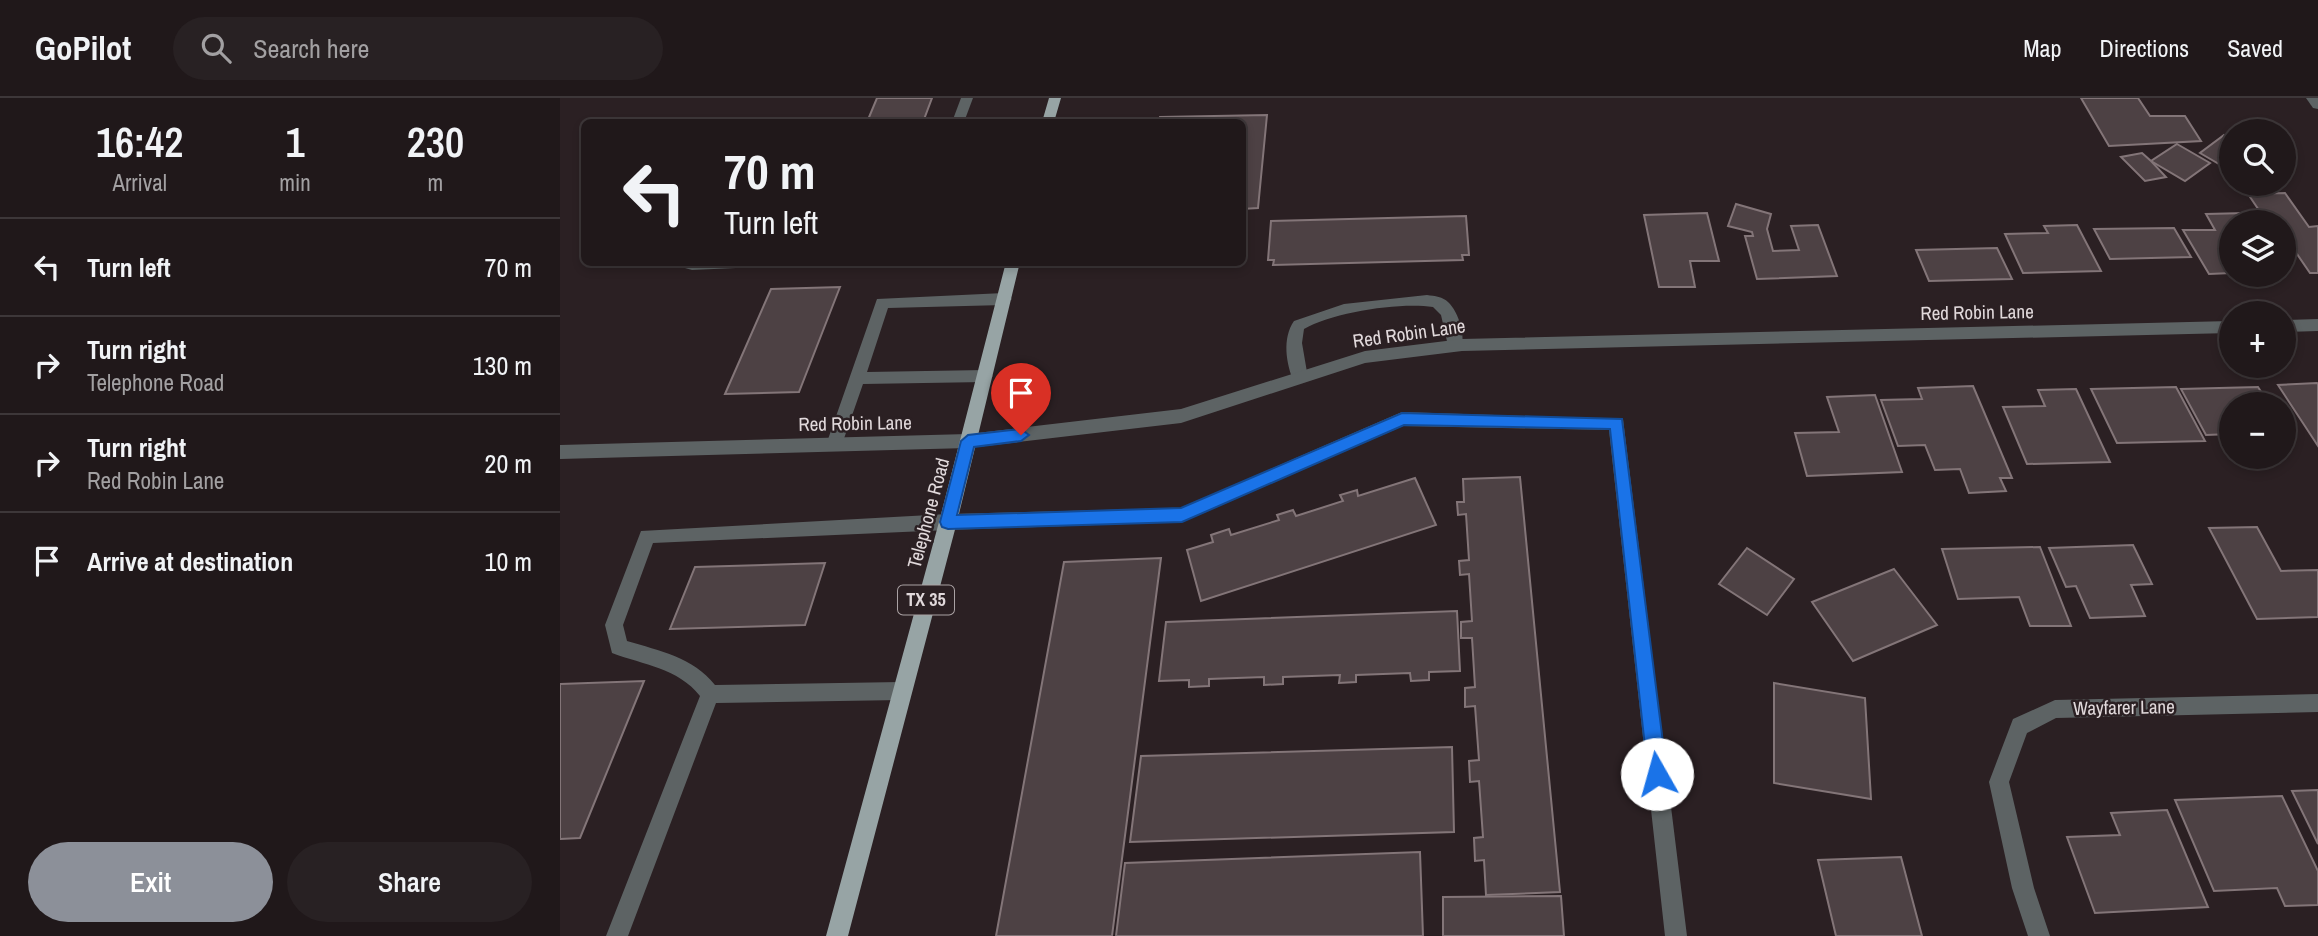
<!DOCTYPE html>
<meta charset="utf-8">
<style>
:root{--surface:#20181a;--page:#282123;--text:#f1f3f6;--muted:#a2a0a2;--line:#3d3739;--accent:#8c9099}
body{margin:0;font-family:"Archivo Narrow",sans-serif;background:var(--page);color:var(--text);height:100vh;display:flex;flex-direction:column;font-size:26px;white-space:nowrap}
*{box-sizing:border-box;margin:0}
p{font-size:23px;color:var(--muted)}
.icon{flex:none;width:38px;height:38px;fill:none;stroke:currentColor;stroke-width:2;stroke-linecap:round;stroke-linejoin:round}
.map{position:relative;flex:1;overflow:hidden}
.sheet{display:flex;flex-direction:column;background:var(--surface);width:560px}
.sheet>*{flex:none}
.guide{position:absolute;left:21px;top:21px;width:665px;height:147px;border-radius:10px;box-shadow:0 4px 10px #0003,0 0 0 2px var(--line);background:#20181a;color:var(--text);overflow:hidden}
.controls{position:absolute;left:1659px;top:21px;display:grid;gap:14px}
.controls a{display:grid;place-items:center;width:77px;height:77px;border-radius:50%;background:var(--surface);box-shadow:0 4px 10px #0003,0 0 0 2px var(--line);font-size:35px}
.pin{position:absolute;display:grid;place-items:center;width:60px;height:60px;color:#fff;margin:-72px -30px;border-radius:50% 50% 50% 0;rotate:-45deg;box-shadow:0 0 7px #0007}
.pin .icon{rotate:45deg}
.me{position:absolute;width:77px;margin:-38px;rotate:353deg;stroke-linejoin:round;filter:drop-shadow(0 0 5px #0008)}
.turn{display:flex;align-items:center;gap:24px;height:147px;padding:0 28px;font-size:32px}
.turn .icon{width:91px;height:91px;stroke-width:2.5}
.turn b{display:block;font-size:49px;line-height:60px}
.eta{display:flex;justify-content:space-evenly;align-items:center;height:119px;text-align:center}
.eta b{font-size:42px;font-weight:600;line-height:49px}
.primary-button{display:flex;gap:14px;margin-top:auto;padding:14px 28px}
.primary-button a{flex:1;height:80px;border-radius:42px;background:var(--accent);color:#fff;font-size:28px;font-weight:600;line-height:80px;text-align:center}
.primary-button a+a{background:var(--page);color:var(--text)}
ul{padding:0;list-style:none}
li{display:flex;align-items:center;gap:21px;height:98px;padding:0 28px;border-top:2px solid var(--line)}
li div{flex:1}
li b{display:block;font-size:26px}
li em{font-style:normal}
header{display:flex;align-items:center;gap:42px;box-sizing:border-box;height:98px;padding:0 35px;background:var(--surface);border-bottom:2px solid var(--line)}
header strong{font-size:33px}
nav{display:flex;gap:38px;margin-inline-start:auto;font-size:24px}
.search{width:490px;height:63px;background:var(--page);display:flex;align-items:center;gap:18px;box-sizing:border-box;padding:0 24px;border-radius:38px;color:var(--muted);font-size:26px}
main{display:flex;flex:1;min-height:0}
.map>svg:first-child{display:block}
.building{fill:#4d4144;stroke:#837578;stroke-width:2}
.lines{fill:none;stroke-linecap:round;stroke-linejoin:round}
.lane{fill:#5d6364;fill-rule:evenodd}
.street{fill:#5d6364;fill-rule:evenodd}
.primary{fill:#97a4a5;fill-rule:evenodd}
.route{fill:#1a73e8;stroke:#114b97;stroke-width:2}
.labels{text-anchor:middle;stroke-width:5;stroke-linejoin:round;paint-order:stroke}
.shield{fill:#2b2023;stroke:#aaa2a4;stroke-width:2}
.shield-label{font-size:18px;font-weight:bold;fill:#e1d9db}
.street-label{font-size:19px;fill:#e1d9db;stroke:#2b2023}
</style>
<header>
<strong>GoPilot</strong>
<div class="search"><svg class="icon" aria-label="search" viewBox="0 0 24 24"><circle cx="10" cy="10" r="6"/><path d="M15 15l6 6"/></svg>Search here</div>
<nav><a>Map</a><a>Directions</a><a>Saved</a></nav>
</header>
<main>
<section class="sheet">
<div class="eta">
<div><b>16:42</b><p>Arrival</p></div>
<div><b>1</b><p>min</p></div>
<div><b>230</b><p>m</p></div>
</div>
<ul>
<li><svg class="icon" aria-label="left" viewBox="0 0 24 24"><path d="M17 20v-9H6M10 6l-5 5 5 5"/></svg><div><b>Turn left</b></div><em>70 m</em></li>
<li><svg class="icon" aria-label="right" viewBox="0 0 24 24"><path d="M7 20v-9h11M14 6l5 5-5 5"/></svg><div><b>Turn right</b><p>Telephone Road</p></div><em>130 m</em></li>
<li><svg class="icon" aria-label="right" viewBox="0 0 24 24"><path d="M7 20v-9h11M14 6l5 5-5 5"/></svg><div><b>Turn right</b><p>Red Robin Lane</p></div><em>20 m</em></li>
<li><svg class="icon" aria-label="arrive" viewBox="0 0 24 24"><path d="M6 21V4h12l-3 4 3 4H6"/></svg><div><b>Arrive at destination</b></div><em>10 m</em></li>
</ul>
<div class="primary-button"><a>Exit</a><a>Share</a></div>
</section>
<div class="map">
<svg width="1758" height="838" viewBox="0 0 1758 838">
<rect width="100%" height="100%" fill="#2b2023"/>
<g class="building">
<polygon points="317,0 372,0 363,24 307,24"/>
<polygon points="1521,0 1578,0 1590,18 1625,18 1641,43 1549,48"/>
<polygon points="707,17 698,110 682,111 682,24 599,24 600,19"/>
<polygon points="1664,37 1671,42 1671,73 1640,55"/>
<polygon points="1617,46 1650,65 1625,83 1591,63"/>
<polygon points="1582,55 1591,63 1606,79 1585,83 1561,59"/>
<polygon points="1725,95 1749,129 1758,128 1758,175 1750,175 1724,137 1724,124 1707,124 1688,96"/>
<polygon points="1176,106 1211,116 1207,131 1213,153 1239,152 1231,128 1258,127 1277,178 1197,181 1185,138 1193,138 1192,134 1168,128"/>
<polygon points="1147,115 1159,163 1130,163 1135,189 1099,189 1084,117"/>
<polygon points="1687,115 1694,124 1671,124 1671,175 1649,176 1623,132 1655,132 1646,116"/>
<polygon points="906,118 909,157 902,157 903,162 713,167 714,162 708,162 711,123"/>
<polygon points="1517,127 1541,173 1463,175 1445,136 1488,135 1484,128"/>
<polygon points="1614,130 1631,159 1550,161 1534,131"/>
<polygon points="1437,150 1452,181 1369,183 1356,152"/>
<polygon points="280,189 239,294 165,296 211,191"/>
<polygon points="1757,285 1758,286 1758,348 1718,287"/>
<polygon points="1413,288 1452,380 1440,380 1446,393 1409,395 1400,371 1375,372 1365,347 1338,348 1321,302 1362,301 1358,290"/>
<polygon points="1616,289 1645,343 1557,345 1531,291"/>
<polygon points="1698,289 1709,306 1671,306 1671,336 1646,337 1621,291"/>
<polygon points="1516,291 1550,364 1467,366 1443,309 1485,308 1478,292"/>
<polygon points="1315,297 1342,374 1247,378 1235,335 1279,334 1267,299"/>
<polygon points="960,379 1000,794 926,797 924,762 915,763 914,740 923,739 919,683 910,684 909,663 919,662 915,608 905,609 905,590 915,589 912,540 901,540 901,524 912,523 909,476 900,477 899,463 909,462 906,416 898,417 897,404 904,404 903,381"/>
<polygon points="855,380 876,427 641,503 627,452 653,444 651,437 669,431 671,437 719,422 717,417 733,412 736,418 783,403 780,397 797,392 798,398"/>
<polygon points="1697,429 1721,473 1758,472 1758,519 1697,521 1649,430"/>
<polygon points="1573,447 1592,486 1571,487 1585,518 1530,520 1516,488 1506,489 1489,450"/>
<polygon points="1480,449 1511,528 1470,528 1459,499 1398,501 1382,451"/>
<polygon points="1187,450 1234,481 1207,517 1159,486"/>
<polygon points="601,460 552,838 436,838 504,464"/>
<polygon points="265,465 245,527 110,531 135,469"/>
<polygon points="1334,471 1377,527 1293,563 1252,504"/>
<polygon points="897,513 900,573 869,574 869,582 851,583 850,575 796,577 796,584 779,585 780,577 723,579 723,586 704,587 704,579 649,581 649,588 629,589 629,582 599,583 606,524"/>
<polygon points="84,583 20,740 0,741 0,586"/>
<polygon points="1214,585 1305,600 1311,701 1214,685"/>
<polygon points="892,649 894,734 570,744 581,658"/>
<polygon points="1758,692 1758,746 1732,693"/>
<polygon points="1722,698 1758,773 1758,807 1725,808 1717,790 1654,793 1615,702"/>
<polygon points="1607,712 1648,809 1535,815 1507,739 1560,737 1551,715"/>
<polygon points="860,754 863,838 556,838 565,765"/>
<polygon points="1341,759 1362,838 1276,838 1258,762"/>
<polygon points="1001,798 1004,838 883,838 883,799"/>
</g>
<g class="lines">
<g class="lane">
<polygon points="401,0 413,0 404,24 392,24"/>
<polygon points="116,164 205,164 198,169 132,172 118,168"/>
<polygon points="444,195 452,201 444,207 328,210 307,274 425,272 433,278 425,284 303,286 280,352 268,352 266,347 317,201"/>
<path d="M867,197C875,198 883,199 888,204C899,214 906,239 901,252H889L881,217L873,209C840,204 773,214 744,231L742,245L748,280L746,284H734C726,266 722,240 734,223L784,206Z"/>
<path d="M388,416L394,419L397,424L394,429L388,432L93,445L63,527L67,543C100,553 133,559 155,587L341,584L348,586L351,593L348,600L341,602L156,605L68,838H46L140,598C118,570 84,567 52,555L45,527L81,433Z"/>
</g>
<g class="street">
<polygon points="1746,0 1758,0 1758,11 1753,10"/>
<polygon points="1758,221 1758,233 1724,234 1724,222"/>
<polygon points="1671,223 1671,235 902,253 805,265 621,325 408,350 0,361 0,347 408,336 621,311 805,253 902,241"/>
<polygon points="842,314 1063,321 1127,838 1105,838 1049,332 843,328 622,424 388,432 382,429 379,424 382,419 388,416 621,410"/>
<polygon points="1758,596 1758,614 1496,620 1467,635 1449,684 1474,790 1490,838 1468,838 1452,790 1429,684 1453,621 1495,602"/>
</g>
<g class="primary">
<polygon points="489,0 501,0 494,24 482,24"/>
<polygon points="446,164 460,164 397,424 288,838 266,838 379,424"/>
</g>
</g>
<polygon class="route" points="842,315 1062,321 1107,676 1104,683 1097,685 1091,683 1088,676 1050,331 844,327 622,424 388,431 382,429 380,424 401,343 408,337 461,331 469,337 461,343 414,349 397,417 621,410"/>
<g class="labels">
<rect class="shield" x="338" y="487.5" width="56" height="29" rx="5"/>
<g class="shield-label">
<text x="366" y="508">TX 35</text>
</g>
<g class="street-label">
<text transform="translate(1417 214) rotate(-1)" y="7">Red Robin Lane</text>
<text transform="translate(849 235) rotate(-8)" y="7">Red Robin Lane</text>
<text transform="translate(295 325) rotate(-1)" y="7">Red Robin Lane</text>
<text transform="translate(368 415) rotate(-75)" y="7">Telephone Road</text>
<text transform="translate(1564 609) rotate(-1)" y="7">Wayfarer Lane</text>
</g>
</g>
</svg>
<div class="controls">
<a><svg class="icon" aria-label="search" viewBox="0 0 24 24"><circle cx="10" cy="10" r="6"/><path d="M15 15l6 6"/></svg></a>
<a><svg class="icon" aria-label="layers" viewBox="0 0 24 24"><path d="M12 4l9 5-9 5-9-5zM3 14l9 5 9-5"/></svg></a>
<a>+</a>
<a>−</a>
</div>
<div class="pin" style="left:461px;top:337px;background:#d93025"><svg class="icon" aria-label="arrive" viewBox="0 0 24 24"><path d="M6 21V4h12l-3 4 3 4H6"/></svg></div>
<svg class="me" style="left:1097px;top:676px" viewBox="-20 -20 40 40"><circle r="19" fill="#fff"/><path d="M0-13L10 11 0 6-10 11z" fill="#1a73e8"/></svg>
<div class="guide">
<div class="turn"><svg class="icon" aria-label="left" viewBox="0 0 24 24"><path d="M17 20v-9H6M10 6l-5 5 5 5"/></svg><div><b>70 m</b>Turn left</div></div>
</div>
</div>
</main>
